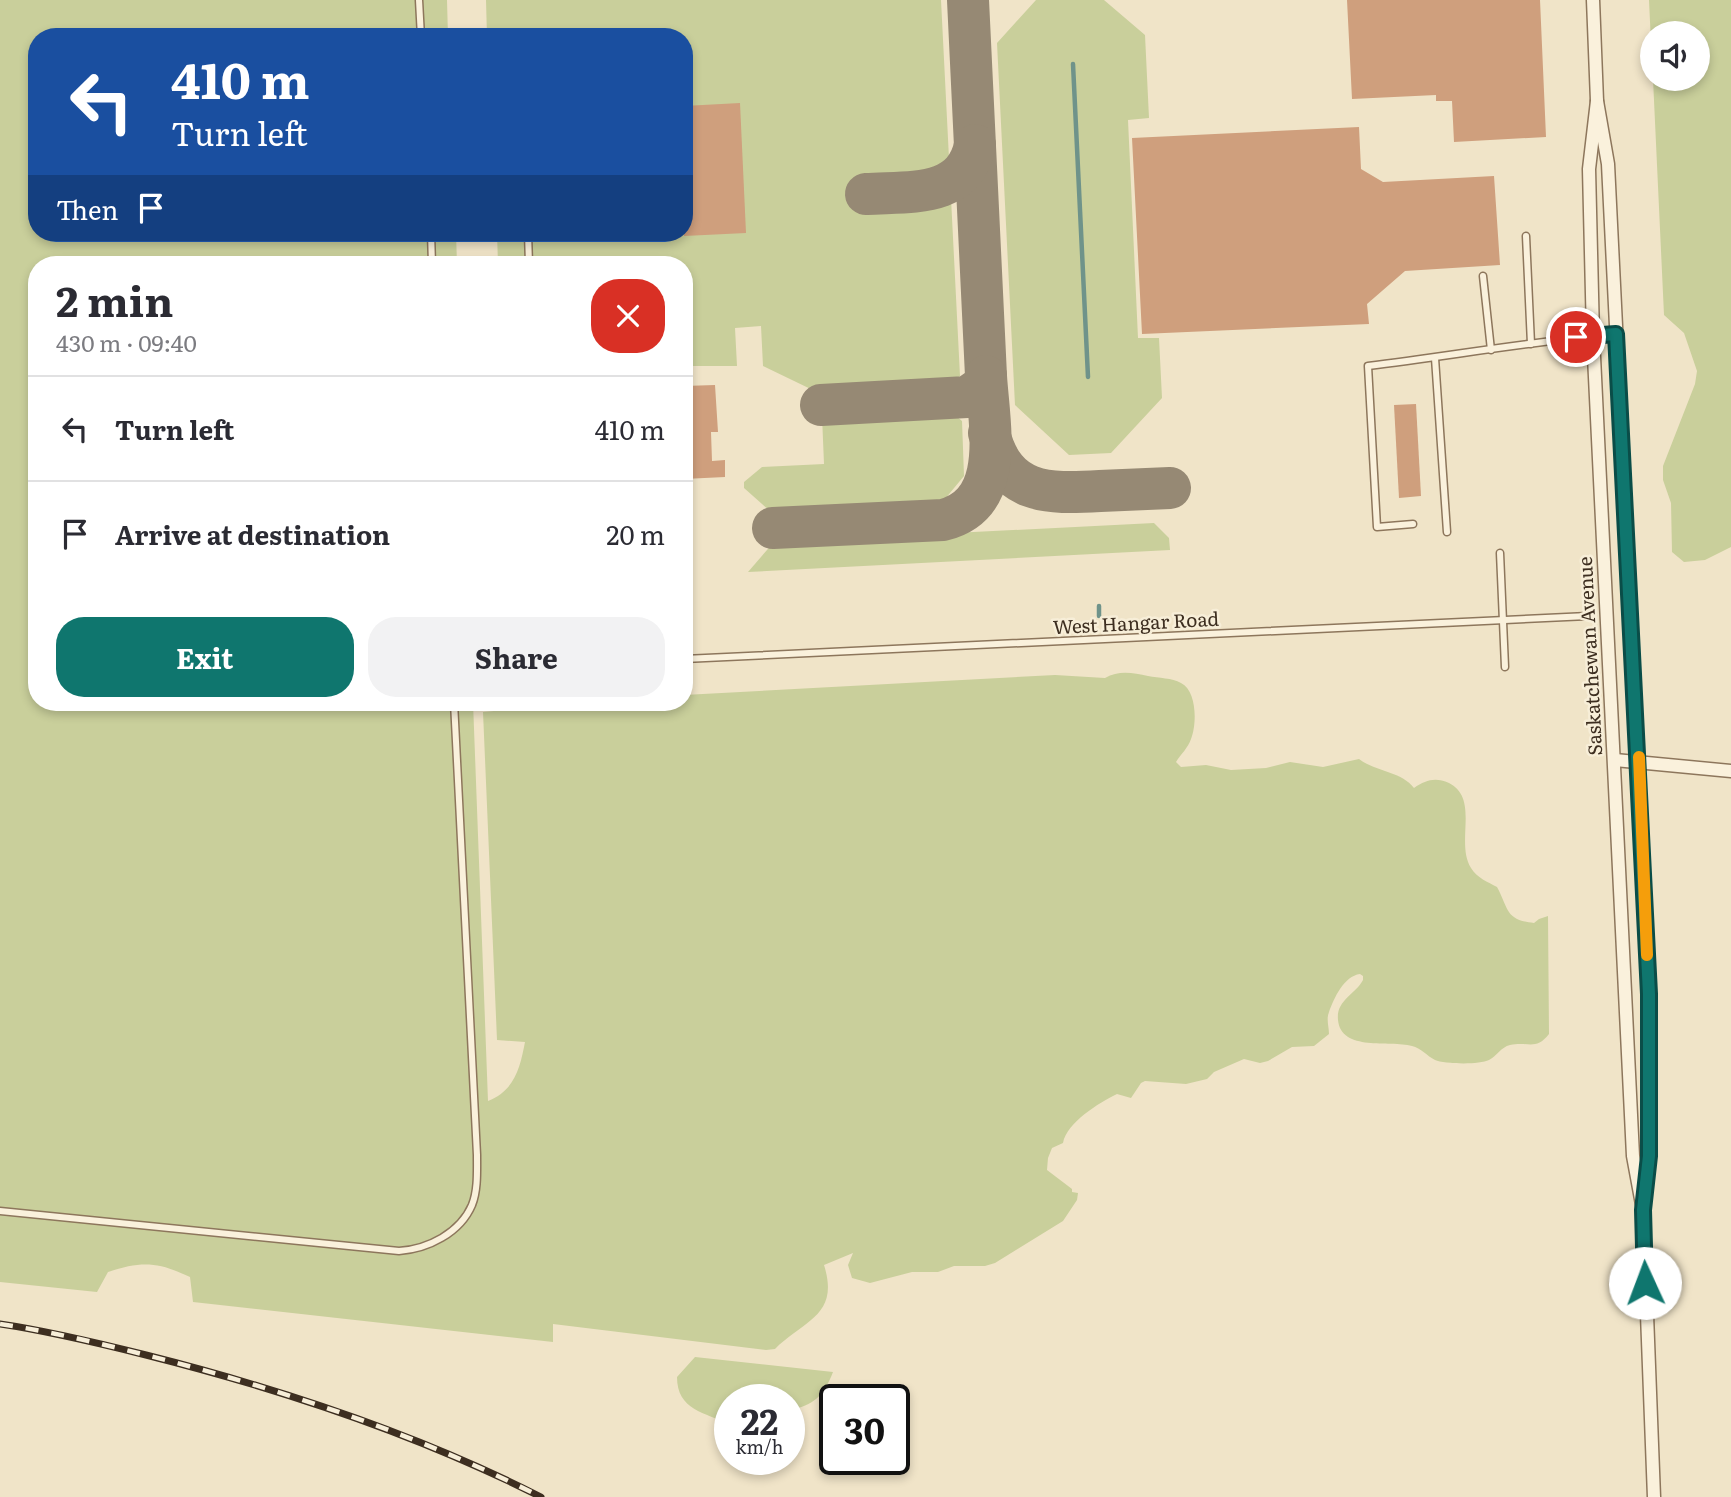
<!DOCTYPE html>
<meta charset="utf-8">
<style>
:root{--surface:#fff;--page:#f2f2f3;--text:#2b2b33;--muted:#7c7c81;--line:#e1e1e2;--accent:#0f766e}
body{margin:0;font-family:Literata,serif;background:var(--page);color:var(--text);height:100vh;display:flex;flex-direction:column;font-size:26px;white-space:nowrap}
*{box-sizing:border-box;margin:0}
p{font-size:23px;color:var(--muted)}
.icon{flex:none;width:38px;height:38px;fill:none;stroke:currentColor;stroke-width:2;stroke-linecap:round;stroke-linejoin:round}
.map{position:relative;flex:1;overflow:hidden}
.panel{position:absolute;left:28px;top:256px;width:665px;height:455px;display:flex;flex-direction:column;background:var(--surface);border-radius:28px;box-shadow:0 4px 10px #0003}
.panel>*{flex:none}
.banner{position:absolute;left:28px;top:28px;width:665px;height:214px;border-radius:28px;box-shadow:0 4px 10px #0003;background:#1a4fa0;color:#fff;overflow:hidden}
.buttons{position:absolute;left:1640px;top:21px;display:grid;gap:14px}
.buttons a{display:grid;place-items:center;width:70px;height:70px;border-radius:50%;background:var(--surface);box-shadow:0 4px 10px #0003;font-size:35px}
.speed{position:absolute;left:714px;top:1384px;display:flex;gap:14px;font-size:35px;font-weight:700;text-align:center}
.speed>*{display:grid;place-content:center;width:91px;height:91px;border-radius:50%;background:var(--surface);box-shadow:0 4px 10px #0003;line-height:1}
.speed small{font-size:18px;font-weight:400}
.speed .limit{border:4px solid #111;border-radius:10px;background:#fff;color:#111}
.pin{position:absolute;display:grid;place-items:center;width:60px;height:60px;color:#fff;margin:-30px;border:4px solid #fff;border-radius:50%;box-shadow:0 2px 7px #0007}
.me{position:absolute;width:77px;margin:-38px;rotate:358deg;stroke-linejoin:round;filter:drop-shadow(0 0 5px #0008)}
.turn{display:flex;align-items:center;gap:24px;height:147px;padding:0 28px;font-size:32px}
.turn .icon{width:91px;height:91px;stroke-width:2.5}
.turn b{display:block;font-size:49px;line-height:60px}
.then{display:flex;align-items:center;height:66px;padding:0 28px;background:#0003;gap:14px;font-size:26px}
.round{display:grid;place-items:center;flex:none;width:74px;height:74px;border-radius:28px;background:var(--page)}
.overview{display:flex;align-items:center;justify-content:space-between;height:119px;padding:0 28px}
h1{font-size:42px;font-weight:700;line-height:52px}
.button{display:flex;gap:14px;margin-top:auto;padding:14px 28px}
.button a{flex:1;height:80px;border-radius:28px;background:var(--accent);color:#fff;font-size:28px;font-weight:700;line-height:80px;text-align:center}
.button a+a{background:var(--page);color:var(--text)}
ul{padding:0;list-style:none}
li{display:flex;align-items:center;gap:21px;height:105px;padding:0 28px;border-top:2px solid var(--line)}
li div{flex:1}
li b{display:block;font-size:26px}
li em{font-style:normal}
.map>svg:first-child{display:block}
.green{fill:#c9cf9b}
.lines{fill:none;stroke-linecap:round;stroke-linejoin:round}
.stream{stroke:#6f938a;stroke-width:4.5}
.taxiway{stroke:#968974;stroke-width:42}
.building{fill:#cf9f7d}
.lane-casing{stroke:#8d765c;stroke-width:9}
.street-casing{stroke:#8d765c;stroke-width:15}
.lane{stroke:#faf1dc;stroke-width:6}
.street{stroke:#faf1dc;stroke-width:12}
.rail-casing{stroke:#3d2e20;stroke-width:7}
.rail{stroke:#f7eed8;stroke-width:4.5;stroke-dasharray:13;stroke-linecap:butt}
.route-casing{stroke:#0a4d48;stroke-width:18}
.route{stroke:#0f766e;stroke-width:12}
.slow{stroke:#f59e0b;stroke-width:12}
.labels{text-anchor:middle;stroke-width:5;stroke-linejoin:round;paint-order:stroke}
.street-label{font-size:19px;fill:#3d2e20;stroke:#f7eed8}
</style>
<div class="map">
<svg width="1731" height="1497" viewBox="0 0 1731 1497">
<rect width="100%" height="100%" fill="#f0e4c8"/>
<g class="green">
<path d="M0,0H447L448,37H37V233H456L457,264H37V702H473L488,1101C515,1090 520,1068 525,1042L497,1040L483,712L525,708L540,703L684,702V695L1055,675L1105,678C1119,670 1133,673 1148,676C1159,678 1172,678 1181,683C1197,691 1197,724 1191,739C1188,748 1181,754 1176,762L1181,767L1206,765L1231,770L1266,768L1290,762L1323,767L1359,759C1376,772 1401,771 1414,788C1426,780 1435,777 1449,783C1480,799 1455,842 1471,868C1477,878 1488,882 1497,887C1509,909 1505,920 1534,923L1539,919L1548,916L1549,1034C1536,1051 1528,1041 1510,1045C1501,1047 1497,1056 1489,1060C1479,1065 1444,1064 1435,1060C1427,1056 1421,1048 1412,1046C1390,1040 1341,1052 1338,1020C1336,1000 1355,995 1363,980V976L1360,974C1344,976 1334,998 1329,1012C1326,1019 1329,1027 1329,1034L1314,1046L1292,1047L1268,1061L1260,1063L1244,1059L1214,1072L1207,1079L1186,1084L1145,1081L1141,1083L1131,1098L1117,1094C1099,1103 1067,1122 1063,1143L1052,1148L1048,1158L1047,1170L1072,1189V1192L1078,1193L1077,1200L1063,1221L995,1263L985,1266H954L938,1272H912L870,1283L852,1278L848,1265L853,1253L824,1265C840,1316 804,1320 775,1349L766,1350L553,1324V1342L193,1302L190,1277C158,1262 142,1261 108,1272L97,1292L0,1282Z"/>
<polygon points="486,0 941,0 960,376 947,388 821,394 763,366 761,326 735,328 737,366 684,366 684,264 498,264 497,233 684,233 684,37 487,37"/>
<polygon points="1036,0 1104,0 1145,35 1149,118 1128,120 1138,338 1159,338 1162,398 1111,453 1069,455 1015,405 997,43"/>
<polygon points="1649,0 1731,0 1731,547 1705,560 1684,562 1672,552 1671,503 1663,480 1663,466 1695,384 1697,371 1684,333 1664,315 1653,79 1698,79 1698,33 1652,33 1652,65"/>
<polygon points="949,410 962,421 964,476 940,505 772,513 744,488 744,482 762,467 824,464 822,416"/>
<polygon points="1154,523 1169,538 1170,550 748,572 774,542"/>
<path d="M695,1357L833,1372C824,1395 814,1406 789,1410V1400H730V1424C705,1413 677,1410 677,1377Z"/>
</g>
<g class="lines">
<g class="stream">
<polyline points="1073,64 1088,377"/>
<polyline points="1099,606 1099,616"/>
</g>
<g class="taxiway">
<polyline points="968,0 986,376"/>
<path d="M866,194C908,191 964,199 975,145"/>
<path d="M989,433C1005,495 1047,494 1100,491C1123,490 1147,489 1170,488"/>
<path d="M773,528L943,520C1007,504 989,426 986,376L983,386L967,397L821,405"/>
</g>
</g>
<g class="building">
<polygon points="1347,0 1540,0 1546,137 1454,142 1452,101 1436,101 1436,95 1352,99"/>
<polygon points="740,103 746,233 684,236 684,106"/>
<polygon points="1359,127 1361,169 1383,182 1494,176 1500,265 1405,271 1367,304 1369,324 1142,334 1132,138"/>
<polygon points="715,385 718,432 711,432 712,461 725,460 725,477 684,479 684,386"/>
<polygon points="1416,404 1421,496 1399,498 1394,405"/>
</g>
<g class="lines">
<defs>
<g id="lane">
<polyline points="419,0 421,37"/>
<polyline points="431,233 432,264"/>
<polyline points="528,233 529,264"/>
<polyline points="1526,236 1531,344"/>
<polyline points="1483,276 1491,350"/>
<polyline points="1435,358 1447,532"/>
<path d="M1413,524L1377,527L1368,366C1450,356 1533,341 1616,334"/>
<polyline points="1500,553 1505,667"/>
<polyline points="684,659 1588,616"/>
<path d="M0,1211L399,1251C428,1249 460,1233 472,1205C478,1190 477,1171 477,1155L454,702"/>
</g>
<g id="street">
<polyline points="1593,0 1597,101 1608,164 1649,994 1649,1156 1644,1194"/>
<polyline points="1597,101 1589,169 1593,336 1633,1156 1643,1210 1654,1497"/>
<polyline points="1615,760 1731,771"/>
</g>
</defs>
<use href="#lane" class="lane-casing"/>
<use href="#street" class="street-casing"/>
<use href="#lane" class="lane"/>
<use href="#street" class="street"/>
<defs>
<path id="rail" d="M0,1324C49,1331 98,1343 146,1355C281,1389 417,1434 541,1497"/>
</defs>
<use href="#rail" class="rail-casing"/>
<use href="#rail" class="rail"/>
</g>
<g class="lines">
<defs>
<polyline id="route" points="1576,337 1616,334 1649,994 1649,1156 1643,1210 1645,1283"/>
</defs>
<use href="#route" class="route-casing"/>
<use href="#route" class="route"/>
<polyline class="slow" points="1639,757 1647,955"/>
</g>
<g class="labels">
<g class="street-label">
<text transform="translate(1136 623) rotate(-3)" y="7">West Hangar Road</text>
<text transform="translate(1590 656) rotate(-93)" y="7">Saskatchewan Avenue</text>
</g>
</g>
</svg>
<div class="buttons">
<a><svg class="icon" aria-label="sound" viewBox="0 0 24 24"><path d="M4 9h4l5-4v14l-5-4H4zM17 9q2 3 0 6"/></svg></a>
</div>
<div class="speed"><div>22<small>km/h</small></div><div class="limit">30</div></div>
<div class="pin" style="left:1576px;top:337px;background:#d93025"><svg class="icon" aria-label="arrive" viewBox="0 0 24 24"><path d="M6 21V4h12l-3 4 3 4H6"/></svg></div>
<svg class="me" style="left:1645px;top:1283px" viewBox="-20 -20 40 40"><circle r="19" fill="#fff"/><path d="M0-13L10 11 0 6-10 11z" fill="#0f766e"/></svg>
<div class="banner">
<div class="turn"><svg class="icon" aria-label="left" viewBox="0 0 24 24"><path d="M17 20v-9H6M10 6l-5 5 5 5"/></svg><div><b>410 m</b>Turn left</div></div>
<div class="then">Then<svg class="icon" aria-label="arrive" viewBox="0 0 24 24"><path d="M6 21V4h12l-3 4 3 4H6"/></svg></div>
</div>
<section class="panel">
<div class="overview"><div><h1>2 min</h1><p>430 m · 09:40</p></div><a class="round" style="background:#d93025;color:#fff"><svg class="icon" aria-label="close" viewBox="0 0 24 24"><path d="M6 6l12 12M18 6L6 18"/></svg></a></div>
<ul>
<li><svg class="icon" aria-label="left" viewBox="0 0 24 24"><path d="M17 20v-9H6M10 6l-5 5 5 5"/></svg><div><b>Turn left</b></div><em>410 m</em></li>
<li><svg class="icon" aria-label="arrive" viewBox="0 0 24 24"><path d="M6 21V4h12l-3 4 3 4H6"/></svg><div><b>Arrive at destination</b></div><em>20 m</em></li>
</ul>
<div class="button"><a>Exit</a><a>Share</a></div>
</section>
</div>
